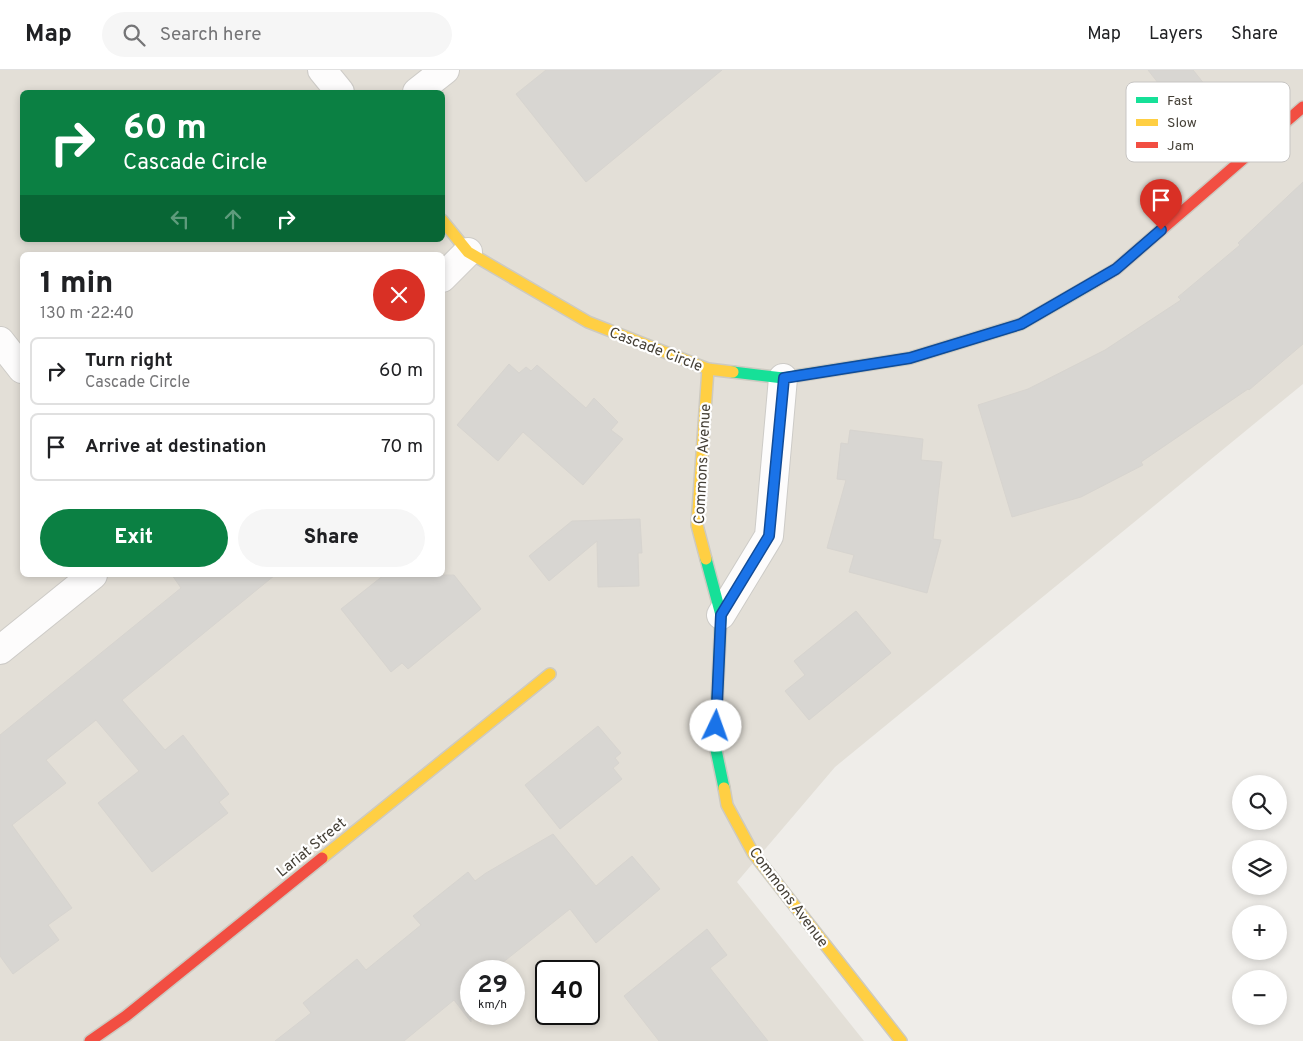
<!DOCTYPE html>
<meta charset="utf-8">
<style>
:root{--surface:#fff;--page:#f6f6f6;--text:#202124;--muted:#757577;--line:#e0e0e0;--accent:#0b8043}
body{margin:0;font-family:Overpass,sans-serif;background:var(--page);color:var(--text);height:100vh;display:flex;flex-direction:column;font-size:19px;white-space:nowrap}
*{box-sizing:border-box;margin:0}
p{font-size:16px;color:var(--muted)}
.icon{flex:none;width:28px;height:28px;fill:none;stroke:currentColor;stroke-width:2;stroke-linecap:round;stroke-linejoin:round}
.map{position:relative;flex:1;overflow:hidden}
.side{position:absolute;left:20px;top:182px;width:425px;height:325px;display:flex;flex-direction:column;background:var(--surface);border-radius:8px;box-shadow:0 2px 8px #0003}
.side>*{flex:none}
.hud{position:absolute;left:20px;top:20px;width:425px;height:152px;border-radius:8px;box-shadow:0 2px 8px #0003;background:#0b8043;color:#fff;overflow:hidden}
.controls{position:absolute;left:1232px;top:705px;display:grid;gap:10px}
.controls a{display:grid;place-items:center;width:55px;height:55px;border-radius:50%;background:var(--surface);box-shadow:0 2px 8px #0003;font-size:25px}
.speed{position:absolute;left:460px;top:890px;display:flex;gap:10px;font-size:25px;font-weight:700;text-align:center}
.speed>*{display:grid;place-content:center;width:65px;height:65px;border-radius:50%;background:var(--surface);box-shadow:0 2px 8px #0003;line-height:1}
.speed small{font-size:12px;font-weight:400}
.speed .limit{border:2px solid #111;border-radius:8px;background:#fff;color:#111}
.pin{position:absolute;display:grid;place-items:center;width:42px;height:42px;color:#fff;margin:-51px -21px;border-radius:50% 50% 50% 0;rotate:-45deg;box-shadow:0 0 5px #0007}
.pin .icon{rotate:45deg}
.me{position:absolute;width:55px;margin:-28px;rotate:3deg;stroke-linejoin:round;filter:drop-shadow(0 0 4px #0008)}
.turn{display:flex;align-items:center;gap:18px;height:105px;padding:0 20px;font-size:22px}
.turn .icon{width:65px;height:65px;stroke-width:2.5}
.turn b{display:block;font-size:35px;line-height:42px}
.lanes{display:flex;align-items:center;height:48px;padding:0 20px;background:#0003;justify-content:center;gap:25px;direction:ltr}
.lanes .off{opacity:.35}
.round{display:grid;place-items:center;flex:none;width:52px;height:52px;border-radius:26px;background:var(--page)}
.headline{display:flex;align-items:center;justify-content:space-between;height:85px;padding:0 20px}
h1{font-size:30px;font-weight:800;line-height:38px}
.action{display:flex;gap:10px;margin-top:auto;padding:10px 20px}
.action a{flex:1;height:58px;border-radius:30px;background:var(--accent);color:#fff;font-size:20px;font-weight:800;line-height:58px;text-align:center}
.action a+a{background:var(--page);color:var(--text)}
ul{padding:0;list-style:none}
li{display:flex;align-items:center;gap:15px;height:68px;margin:0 10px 8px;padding:0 10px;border:2px solid var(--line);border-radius:8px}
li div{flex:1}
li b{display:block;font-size:19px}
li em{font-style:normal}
header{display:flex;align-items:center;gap:30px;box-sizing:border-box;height:70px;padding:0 25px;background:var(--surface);border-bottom:1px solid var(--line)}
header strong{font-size:24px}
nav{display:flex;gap:28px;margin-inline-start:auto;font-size:18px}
.search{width:350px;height:45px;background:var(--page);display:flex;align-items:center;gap:12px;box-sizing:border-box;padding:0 18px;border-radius:28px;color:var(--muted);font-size:19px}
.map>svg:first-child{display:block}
.residential{fill:#e3dfd7;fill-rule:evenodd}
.building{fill:#d8d6d2;stroke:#d7d4cf}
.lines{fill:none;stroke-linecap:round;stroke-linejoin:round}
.street-casing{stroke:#cdcbc7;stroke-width:30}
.fast-casing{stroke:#cdcac1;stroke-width:14}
.slow-casing{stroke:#cdcac1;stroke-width:14}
.jam-casing{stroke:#cdcac1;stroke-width:14}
.street{stroke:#fdfcfc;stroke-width:28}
.fast{stroke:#16e098;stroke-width:11}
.slow{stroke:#ffcf43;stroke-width:11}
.jam{stroke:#f24e42;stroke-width:11}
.route-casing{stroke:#114b97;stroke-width:12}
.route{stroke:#1a73e8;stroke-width:9}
.labels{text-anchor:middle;stroke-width:4.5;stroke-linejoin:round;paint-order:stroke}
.street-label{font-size:15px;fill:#443f36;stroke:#fff}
.key{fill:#fff;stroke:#c7c5c3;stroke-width:1}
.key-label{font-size:14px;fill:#443f36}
</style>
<header>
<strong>Map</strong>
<div class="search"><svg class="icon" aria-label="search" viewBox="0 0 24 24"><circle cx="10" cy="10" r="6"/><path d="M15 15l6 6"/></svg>Search here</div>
<nav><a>Map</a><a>Layers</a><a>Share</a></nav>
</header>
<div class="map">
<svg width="1303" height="971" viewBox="0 0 1303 971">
<rect width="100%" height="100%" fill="#efede9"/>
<path class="residential" d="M0,0H1303V314L835,697L737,812L864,971H0ZM22,22H442V170H22ZM22,185H442V505H22ZM471,901H514V944H471ZM546,901H589V944H546Z"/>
<g class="building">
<polygon points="546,0 722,0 586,112 516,24"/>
<polygon points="1148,0 1193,0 1222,36 1194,59"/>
<polygon points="1303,112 1303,274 1249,320 1248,319 1141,392 1143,395 1081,427 1012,447 978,335 1028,319 1105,280 1181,230 1178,227 1240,175 1238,173"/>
<polygon points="509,294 519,303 526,297 531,301 537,295 586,338 594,328 618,352 611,360 623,369 583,415 523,362 498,391 457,355"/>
<polygon points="850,360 923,369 921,390 942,392 933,469 941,470 927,523 849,502 854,485 827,478 846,410 837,409 841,373 848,374"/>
<polygon points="640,449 642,483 638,483 639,516 598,517 597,471 549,511 529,486 572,451"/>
<polygon points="172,505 275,505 122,630 165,680 183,665 229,724 219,732 228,743 152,802 98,733 139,701 96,650 46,690 66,713 12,755 72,838 48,855 59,870 13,904 0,886 0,665 181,518"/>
<polygon points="384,505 454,505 481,539 408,599 402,593 391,602 341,539"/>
<polygon points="856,541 891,583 809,650 785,621 805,605 794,591"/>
<polygon points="598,656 621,683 615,688 619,693 613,698 622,709 560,759 525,715"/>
<polygon points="553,764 596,816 632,786 660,819 596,873 570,839 492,901 471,901 471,952 454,930 404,971 275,971 311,943 303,933 357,889 366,900 421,855 413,846 468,802 475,811 486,803"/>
<polygon points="707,859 727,885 710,898 768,971 659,971 624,926"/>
</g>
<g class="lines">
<defs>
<g id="street">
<polyline points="322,0 340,22"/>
<polyline points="417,22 445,0"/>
<polyline points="442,208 468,182"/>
<polyline points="0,271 22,299"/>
<polyline points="721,545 769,466 783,308"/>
<polyline points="0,580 93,505"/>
</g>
<g id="fast">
<polyline points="733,302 783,308 910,288 1021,254 1094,212"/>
<polyline points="706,489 721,545 715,675 724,718"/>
</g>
<g id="slow">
<polyline points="442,150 468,182 588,252 708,299 733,302"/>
<polyline points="706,489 697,455 708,299"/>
<polyline points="724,718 727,735 753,783 901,971"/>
<polyline points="322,788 550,604"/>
</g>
<g id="jam">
<polyline points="1094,212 1116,199 1303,37"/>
<polyline points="90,971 126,946 322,788"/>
</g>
</defs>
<use href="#street" class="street-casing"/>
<use href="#fast" class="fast-casing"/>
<use href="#slow" class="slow-casing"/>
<use href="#jam" class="jam-casing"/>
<use href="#street" class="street"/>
<use href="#fast" class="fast"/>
<use href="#slow" class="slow"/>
<use href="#jam" class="jam"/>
</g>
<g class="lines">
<defs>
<polyline id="route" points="716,656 721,545 769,466 784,308 910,288 1021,254 1116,199 1161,160"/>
</defs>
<use href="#route" class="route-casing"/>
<use href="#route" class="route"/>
</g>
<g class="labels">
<g class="street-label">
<text transform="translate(656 279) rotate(21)" y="5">Cascade Circle</text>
<text transform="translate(702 394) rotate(-87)" y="5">Commons Avenue</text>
<text transform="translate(311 777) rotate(-39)" y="5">Lariat Street</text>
<text transform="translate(789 827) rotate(53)" y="5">Commons Avenue</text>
</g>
</g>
<rect x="1126" y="12" width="164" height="80" rx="8" class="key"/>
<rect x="1136" y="27" width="22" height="6" fill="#16e098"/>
<rect x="1136" y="49" width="22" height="7" fill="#ffcf43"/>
<rect x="1136" y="72" width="22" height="6" fill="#f24e42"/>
<g class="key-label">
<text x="1167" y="35">Fast</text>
<text x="1167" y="57">Slow</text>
<text x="1167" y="80">Jam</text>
</g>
</svg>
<div class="controls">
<a><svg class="icon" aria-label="search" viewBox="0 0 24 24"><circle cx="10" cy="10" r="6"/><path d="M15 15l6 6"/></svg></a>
<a><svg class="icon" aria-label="layers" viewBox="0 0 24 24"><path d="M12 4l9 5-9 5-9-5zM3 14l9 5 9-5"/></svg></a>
<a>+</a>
<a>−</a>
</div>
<div class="speed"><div>29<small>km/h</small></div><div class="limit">40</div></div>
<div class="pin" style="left:1161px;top:160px;background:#d93025"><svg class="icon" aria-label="arrive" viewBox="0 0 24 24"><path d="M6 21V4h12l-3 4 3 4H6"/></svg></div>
<svg class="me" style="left:716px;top:656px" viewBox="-20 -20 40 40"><circle r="19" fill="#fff"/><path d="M0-13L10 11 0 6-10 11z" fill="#1a73e8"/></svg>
<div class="hud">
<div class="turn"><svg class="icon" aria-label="right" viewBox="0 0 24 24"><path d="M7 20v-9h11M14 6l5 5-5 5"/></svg><div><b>60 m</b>Cascade Circle</div></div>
<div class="lanes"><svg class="icon off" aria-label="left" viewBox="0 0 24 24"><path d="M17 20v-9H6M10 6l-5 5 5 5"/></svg><svg class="icon off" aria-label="ahead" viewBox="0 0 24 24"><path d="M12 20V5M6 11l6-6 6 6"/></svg><svg class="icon" aria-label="right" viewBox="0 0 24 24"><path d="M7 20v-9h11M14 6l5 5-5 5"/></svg></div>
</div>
<section class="side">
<div class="headline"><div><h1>1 min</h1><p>130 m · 22:40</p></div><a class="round" style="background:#d93025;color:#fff"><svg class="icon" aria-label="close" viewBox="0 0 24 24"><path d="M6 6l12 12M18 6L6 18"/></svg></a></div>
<ul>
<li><svg class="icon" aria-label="right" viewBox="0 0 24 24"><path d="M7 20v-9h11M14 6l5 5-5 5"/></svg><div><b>Turn right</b><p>Cascade Circle</p></div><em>60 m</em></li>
<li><svg class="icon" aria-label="arrive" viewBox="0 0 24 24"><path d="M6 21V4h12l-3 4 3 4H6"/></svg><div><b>Arrive at destination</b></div><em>70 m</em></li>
</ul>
<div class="action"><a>Exit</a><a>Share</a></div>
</section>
</div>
